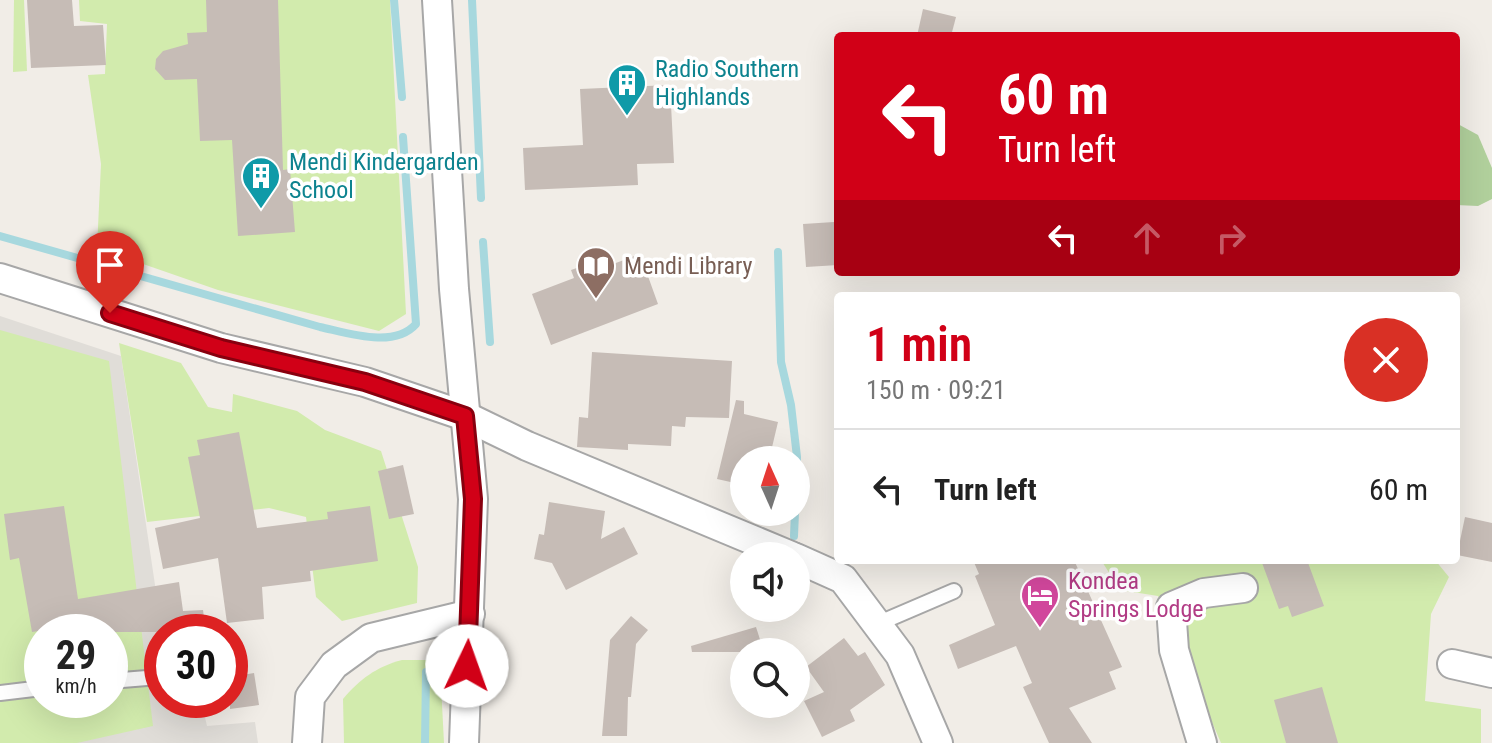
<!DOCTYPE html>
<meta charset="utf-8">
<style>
:root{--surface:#fff;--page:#f2f2f2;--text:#222;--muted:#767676;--line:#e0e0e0;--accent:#d10017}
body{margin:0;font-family:"Roboto Condensed",sans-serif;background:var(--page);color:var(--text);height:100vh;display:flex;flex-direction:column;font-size:30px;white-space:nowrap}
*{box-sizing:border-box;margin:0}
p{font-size:26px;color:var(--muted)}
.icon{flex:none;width:44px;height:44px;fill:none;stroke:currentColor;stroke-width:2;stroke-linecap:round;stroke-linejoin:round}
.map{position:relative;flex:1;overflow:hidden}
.side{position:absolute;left:834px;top:292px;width:626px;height:272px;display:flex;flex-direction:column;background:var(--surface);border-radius:8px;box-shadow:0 8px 32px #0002}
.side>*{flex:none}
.top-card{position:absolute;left:834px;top:32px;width:626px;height:244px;border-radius:8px;box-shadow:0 8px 32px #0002;background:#d10017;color:#fff;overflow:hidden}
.needle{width:52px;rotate:357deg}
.fabs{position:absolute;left:730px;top:446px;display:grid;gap:16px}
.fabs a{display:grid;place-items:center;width:80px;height:80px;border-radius:50%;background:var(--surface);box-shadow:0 8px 32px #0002;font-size:40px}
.speed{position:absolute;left:24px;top:614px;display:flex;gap:16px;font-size:40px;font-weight:700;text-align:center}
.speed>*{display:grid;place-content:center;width:104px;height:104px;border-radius:50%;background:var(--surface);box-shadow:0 8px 32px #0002;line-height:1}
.speed small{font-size:20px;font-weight:400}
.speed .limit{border:12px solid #d22;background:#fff;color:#111}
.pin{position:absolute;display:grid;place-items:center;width:68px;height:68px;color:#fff;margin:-82px -34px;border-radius:50% 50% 50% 0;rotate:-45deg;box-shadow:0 0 8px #0007}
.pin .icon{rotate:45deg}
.me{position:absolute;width:88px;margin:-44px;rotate:3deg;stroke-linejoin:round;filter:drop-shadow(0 0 6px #0008)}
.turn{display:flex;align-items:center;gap:28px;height:168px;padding:0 32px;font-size:36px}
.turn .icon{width:104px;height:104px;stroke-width:2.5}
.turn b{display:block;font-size:56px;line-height:68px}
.lanes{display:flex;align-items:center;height:76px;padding:0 32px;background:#0003;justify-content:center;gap:40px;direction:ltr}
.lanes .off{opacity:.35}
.round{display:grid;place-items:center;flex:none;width:84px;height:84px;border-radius:42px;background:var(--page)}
.overview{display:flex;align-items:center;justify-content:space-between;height:136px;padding:0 32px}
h1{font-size:48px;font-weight:600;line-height:60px;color:var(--accent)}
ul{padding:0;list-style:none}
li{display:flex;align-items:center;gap:24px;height:120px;padding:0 32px;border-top:2px solid var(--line)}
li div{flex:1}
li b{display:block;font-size:30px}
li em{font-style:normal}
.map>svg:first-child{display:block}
.airport{fill:#e0ddd8;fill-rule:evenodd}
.grass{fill:#d2ebad;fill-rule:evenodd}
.forest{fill:#b1d09c}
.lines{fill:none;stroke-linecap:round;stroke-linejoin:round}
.stream{stroke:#a7d8de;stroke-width:8}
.building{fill:#c6bcb6}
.lane-casing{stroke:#a7a7a7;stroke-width:18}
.street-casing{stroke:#a7a7a7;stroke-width:32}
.lane{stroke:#fff;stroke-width:14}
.street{stroke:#fff;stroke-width:28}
.route-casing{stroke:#88000f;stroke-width:20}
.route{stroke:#d10017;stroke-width:14}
.labels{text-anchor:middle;stroke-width:7;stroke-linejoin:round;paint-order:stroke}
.culture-label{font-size:24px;fill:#0d838f;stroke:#fff;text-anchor:start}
.education-label{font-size:24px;fill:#785e54;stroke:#fff;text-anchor:start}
.hotel-label{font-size:24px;fill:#b23c85;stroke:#fff;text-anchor:start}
</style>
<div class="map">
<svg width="1492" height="743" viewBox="0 0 1492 743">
<rect width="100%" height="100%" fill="#f1ede7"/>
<path class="airport" d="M0,316L121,356L162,632V700H182L184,716L204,713L207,726L255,722L258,743H0ZM42,632H110V700H42Z"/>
<g class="grass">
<polygon points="14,0 24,0 27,71 13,72"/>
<polygon points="79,0 390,0 406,314 379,331 218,290 97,248 101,164 88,75 105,74 107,24 80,21"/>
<path d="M0,330L109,361L153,726L77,743H0ZM42,632H110V700H42Z"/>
<polygon points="119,343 181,363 208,407 232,412 233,394 297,411 325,430 381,451 418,567 417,603 342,621 316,597 306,517 269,508 147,522"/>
<polygon points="1101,560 1435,560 1449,577 1431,614 1425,701 1481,709 1481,743 1221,743 1158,596 1120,590"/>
<path d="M402,660H430L441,685L444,743H344L343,699C360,679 376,667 402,660Z"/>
</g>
<polygon class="forest" points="1456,123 1478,135 1492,168 1492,199 1478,206 1456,205"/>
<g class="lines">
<g class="stream">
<polyline points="394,0 402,97"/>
<polyline points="472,0 481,198"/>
<path d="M0,236L320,327C348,333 394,349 416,324L403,137"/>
<polyline points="483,242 490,342"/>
<polyline points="778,252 781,362 791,405 797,457 796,483"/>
<polyline points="794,536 795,512"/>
<polyline points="425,743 426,672"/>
</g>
</g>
<g class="building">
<polygon points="27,0 72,0 74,26 103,25 106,65 31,68"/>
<polygon points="206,0 278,0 283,170 290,169 295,232 238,236 232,140 200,141 197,79 165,80 155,69 156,59 163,51 188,44 187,33 207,32"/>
<polygon points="923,9 956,17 951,36 917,36"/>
<polygon points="670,85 674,163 637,164 638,185 525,190 523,148 583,145 580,89"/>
<polygon points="834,222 834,233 838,233 838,265 806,267 803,224"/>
<polygon points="640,254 658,304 551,345 532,294 574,278 571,270 594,262 597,270"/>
<polygon points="592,352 732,361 729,418 686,417 685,427 672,426 671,446 628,444 628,450 577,447 579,417 588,418"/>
<polygon points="736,400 744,401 744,414 778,422 769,460 744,460 744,485 717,479"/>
<polygon points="239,432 257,528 328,519 327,512 370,506 378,561 310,571 311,581 262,587 264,619 227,623 218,558 163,569 155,528 200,518 188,457 200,455 197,440"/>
<polygon points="403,465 414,514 389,519 378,471"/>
<polygon points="549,502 605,511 601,539 624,527 638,554 566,590 552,563 534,559 539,534 544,535"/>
<polygon points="64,506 78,599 179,582 183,611 203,610 206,632 91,632 90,623 32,632 19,558 10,560 4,514"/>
<polygon points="1465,517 1492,523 1492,562 1457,555"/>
<polygon points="973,560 1074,560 1122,667 1109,672 1116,689 1069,708 1092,743 1049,743 1023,687 1032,683 1016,646 958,669 949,645 995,625 975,576 979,574"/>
<polygon points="1261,560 1307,560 1324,606 1292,617 1288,606 1279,609"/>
<polygon points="631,616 648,630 636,644 631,697 628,697 627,736 602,736 610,640"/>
<polygon points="756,627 764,652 692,652 691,646"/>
<polygon points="844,638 858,656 865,652 885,685 850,710 855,721 822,737 804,701 824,692 806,667"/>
<polygon points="254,673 259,705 230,709 230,677"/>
<polygon points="1322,687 1338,743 1286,743 1274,700"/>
</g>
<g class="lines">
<defs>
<g id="lane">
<polyline points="877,624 954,591"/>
<polyline points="110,681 159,677"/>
<polyline points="0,693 42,688"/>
</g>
<g id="street">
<polyline points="437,0 454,289 473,499 464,743"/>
<polyline points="0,278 221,348 365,382 465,416 527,446 791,556"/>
<polyline points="796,558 843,579 900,655 938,743"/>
<polyline points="1452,664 1492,673"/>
<polyline points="307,743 310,697 334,665 371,638 470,614"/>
<polyline points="1202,743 1174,650 1171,607 1204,593 1243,588"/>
</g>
</defs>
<use href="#lane" class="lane-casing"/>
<use href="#street" class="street-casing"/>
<use href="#lane" class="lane"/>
<use href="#street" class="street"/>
</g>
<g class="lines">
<defs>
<polyline id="route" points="110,313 221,348 365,382 465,416 473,499 467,666"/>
</defs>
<use href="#route" class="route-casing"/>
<use href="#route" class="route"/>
</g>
<defs>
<symbol id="building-pin" viewBox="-11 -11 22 30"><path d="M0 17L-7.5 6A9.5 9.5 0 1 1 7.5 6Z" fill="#0f9aa8" stroke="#fff"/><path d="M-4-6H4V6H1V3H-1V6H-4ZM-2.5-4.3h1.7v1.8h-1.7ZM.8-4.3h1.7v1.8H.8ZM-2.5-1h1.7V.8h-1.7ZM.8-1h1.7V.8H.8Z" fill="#fff"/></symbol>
<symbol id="library-pin" viewBox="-11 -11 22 30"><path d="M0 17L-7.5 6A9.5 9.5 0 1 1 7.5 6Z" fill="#8d6e63" stroke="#fff"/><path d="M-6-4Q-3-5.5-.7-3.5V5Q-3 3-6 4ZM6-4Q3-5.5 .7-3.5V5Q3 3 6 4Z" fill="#fff"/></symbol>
<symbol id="hotel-pin" viewBox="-11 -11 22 30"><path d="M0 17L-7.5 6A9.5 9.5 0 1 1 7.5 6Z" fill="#d1479c" stroke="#fff"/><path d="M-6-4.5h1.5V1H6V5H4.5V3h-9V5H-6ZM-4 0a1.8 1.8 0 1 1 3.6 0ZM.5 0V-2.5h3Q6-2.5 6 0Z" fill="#fff"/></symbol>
</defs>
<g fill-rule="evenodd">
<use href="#building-pin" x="605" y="61" width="44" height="60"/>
<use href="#building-pin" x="239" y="154" width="44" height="60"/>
<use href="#library-pin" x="574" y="244" width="44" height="60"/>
<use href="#hotel-pin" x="1018" y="573" width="44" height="60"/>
</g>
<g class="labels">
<g class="culture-label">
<text x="655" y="77">Radio Southern<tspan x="655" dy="28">Highlands</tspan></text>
<text x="289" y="170">Mendi Kindergarden<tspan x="289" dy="28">School</tspan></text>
</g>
<g class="education-label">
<text x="624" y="274">Mendi Library</text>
</g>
<g class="hotel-label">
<text x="1068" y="589">Kondea<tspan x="1068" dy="28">Springs Lodge</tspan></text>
</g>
</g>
</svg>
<div class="fabs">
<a><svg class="needle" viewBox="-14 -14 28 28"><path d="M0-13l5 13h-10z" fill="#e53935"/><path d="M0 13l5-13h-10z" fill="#767676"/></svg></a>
<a><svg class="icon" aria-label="sound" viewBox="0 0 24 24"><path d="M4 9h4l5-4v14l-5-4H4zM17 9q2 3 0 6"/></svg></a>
<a><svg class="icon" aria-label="search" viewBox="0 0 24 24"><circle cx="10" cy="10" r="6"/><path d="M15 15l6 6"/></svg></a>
</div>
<div class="speed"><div>29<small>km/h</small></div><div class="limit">30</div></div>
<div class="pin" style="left:110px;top:313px;background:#d93025"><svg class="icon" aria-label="arrive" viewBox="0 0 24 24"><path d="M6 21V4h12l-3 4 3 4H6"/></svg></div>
<svg class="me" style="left:467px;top:666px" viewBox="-20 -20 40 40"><circle r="19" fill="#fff"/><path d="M0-13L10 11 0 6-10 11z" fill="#d10017"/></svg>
<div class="top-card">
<div class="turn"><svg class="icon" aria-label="left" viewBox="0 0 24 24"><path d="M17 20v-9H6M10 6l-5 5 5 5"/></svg><div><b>60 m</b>Turn left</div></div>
<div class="lanes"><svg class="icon" aria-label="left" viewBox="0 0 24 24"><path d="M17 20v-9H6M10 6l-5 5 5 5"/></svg><svg class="icon off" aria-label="ahead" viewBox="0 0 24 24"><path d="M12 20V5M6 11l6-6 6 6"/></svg><svg class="icon off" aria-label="right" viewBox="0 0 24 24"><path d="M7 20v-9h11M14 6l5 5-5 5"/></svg></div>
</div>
<section class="side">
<div class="overview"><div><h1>1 min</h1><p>150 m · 09:21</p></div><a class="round" style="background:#d93025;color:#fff"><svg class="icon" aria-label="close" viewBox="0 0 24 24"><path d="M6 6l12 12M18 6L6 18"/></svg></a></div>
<ul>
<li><svg class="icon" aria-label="left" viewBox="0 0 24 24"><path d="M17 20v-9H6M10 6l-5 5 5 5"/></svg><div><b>Turn left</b></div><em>60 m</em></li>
</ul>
</section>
</div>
